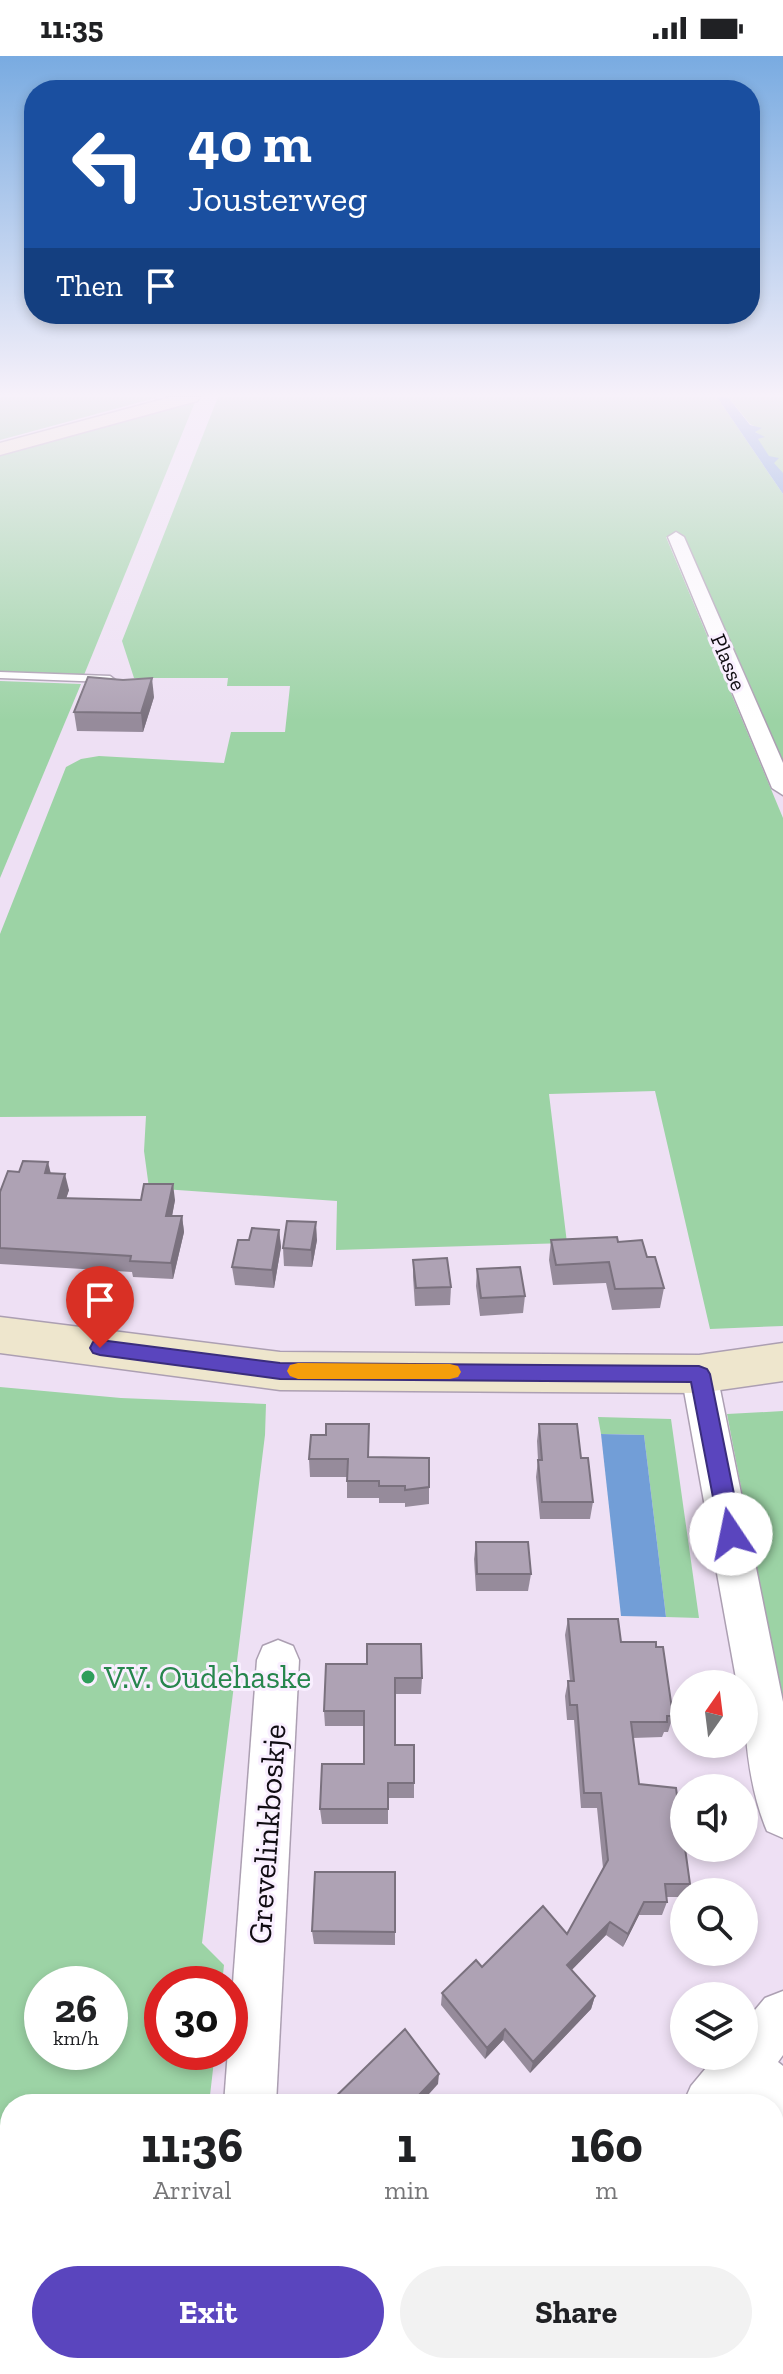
<!DOCTYPE html>
<style>
:root{--surface:#fff;--page:#f2f2f2;--text:#202124;--muted:#757577;--accent:#5a45be}
body{margin:0;font-family:"Zilla Slab",serif;background:var(--page);color:var(--text);height:100vh;display:flex;flex-direction:column;font-size:30px;white-space:nowrap}
*{box-sizing:border-box;margin:0}
p{font-size:26px;color:var(--muted)}
.icon{flex:none;width:44px;height:44px;fill:none;stroke:currentColor;stroke-width:2;stroke-linecap:round;stroke-linejoin:round}
.map{position:relative;flex:1;overflow:hidden}
.sheet{position:absolute;left:0px;top:2038px;width:784px;height:280px;display:flex;flex-direction:column;background:var(--surface);border-radius:32px 32px 0 0;box-shadow:0 4px 12px #0003}
.sheet>*{flex:none}
.banner{position:absolute;left:24px;top:24px;width:736px;height:244px;border-radius:32px;box-shadow:0 4px 12px #0003;background:#1a4fa0;color:#fff;overflow:hidden}
.needle{width:52px;rotate:14deg}
.controls{position:absolute;left:670px;top:1614px;display:grid;gap:16px}
.controls a{display:grid;place-items:center;width:88px;height:88px;border-radius:50%;background:var(--surface);box-shadow:0 4px 12px #0003;font-size:40px}
.speed{position:absolute;left:24px;top:1910px;display:flex;gap:16px;font-size:40px;font-weight:700;text-align:center}
.speed>*{display:grid;place-content:center;width:104px;height:104px;border-radius:50%;background:var(--surface);box-shadow:0 4px 12px #0003;line-height:1}
.speed small{font-size:20px;font-weight:400}
.speed .limit{border:12px solid #d22;background:#fff;color:#111}
.pin{position:absolute;display:grid;place-items:center;width:68px;height:68px;color:#fff;margin:-82px -34px;border-radius:50% 50% 50% 0;rotate:-45deg;box-shadow:0 0 8px #0007}
.pin .icon{rotate:45deg}
.me{position:absolute;width:88px;margin:-44px;rotate:349deg;stroke-linejoin:round;filter:drop-shadow(0 0 6px #0008)}
.turn{display:flex;align-items:center;gap:28px;height:168px;padding:0 32px;font-size:36px}
.turn .icon{width:104px;height:104px;stroke-width:2.5}
.turn b{display:block;font-size:56px;line-height:68px}
.then{display:flex;align-items:center;height:76px;padding:0 32px;background:#0003;gap:16px;font-size:30px}
.eta{display:flex;justify-content:space-evenly;align-items:center;height:136px;text-align:center}
.eta b{font-size:48px;font-weight:700;line-height:56px}
.cta{display:flex;gap:16px;margin-top:auto;padding:16px 32px}
.cta a{flex:1;height:92px;border-radius:48px;background:var(--accent);color:#fff;font-size:32px;font-weight:700;line-height:92px;text-align:center}
.cta a+a{background:var(--page);color:var(--text)}
.status{display:flex;justify-content:space-between;align-items:center;height:56px;padding:0 40px;background:var(--surface);direction:ltr}
.status svg{height:22px;fill:currentColor}
.map>svg:first-child{display:block}
.green{fill:#9cd3a5;fill-rule:evenodd}
.water{fill:#729ed7}
.lines{fill:none;stroke-linecap:round;stroke-linejoin:round}
.lane-casing{stroke:#ac9fb2;stroke-width:3}
.street-casing{stroke:#ac9fb2;stroke-width:3}
.secondary-casing{stroke:#ac9fb2;stroke-width:3}
.lane{fill:#fff;fill-rule:evenodd}
.street{fill:#fff;fill-rule:evenodd}
.secondary{fill:#eee6cd;fill-rule:evenodd}
.wall{fill:#968b9b}
.shaded-wall{fill:#7a717e}
.building{fill:#aea2b4;stroke:#7a717e;stroke-width:2}
.route{fill:#5a45be;stroke:#3a2d7c;stroke-width:2}
.slow{fill:#f59e0b}
.leisure-dot{fill:#2e9e5b;stroke:#f9efff;stroke-width:3}
.labels{text-anchor:middle;stroke-width:6;stroke-linejoin:round;paint-order:stroke}
.far-street-label{font-size:22px;fill:#100c12;stroke:#f9efff}
.near-leisure-label{font-size:32px;fill:#27864d;stroke:#f9efff;text-anchor:start}
.near-street-label{font-size:32px;fill:#100c12;stroke:#f9efff}
</style>
<div class="status"><b>11:35</b><svg viewBox="0 0 49 12"><path d="M0 12V9h3v3zM5 12V6h3v6zM10 12V3h3v9zM15 12V0h3v12zM26 1h20v11H26zM47 4h2v5h-2z"/></svg></div>
<div class="map">
<svg width="783" height="2318" viewBox="0 0 783 2318">
<rect width="100%" height="100%" fill="#eee0f4"/>
<g class="green">
<polygon points="0,341 159,341 0,384"/>
<polygon points="218,341 717,341 783,438 783,715 681,481 666,481 783,762 783,1270 710,1273 655,1035 549,1038 567,1187 336,1194 337,1145 149,1132 144,1095 146,1060 0,1061 0,878 66,711 81,703 99,700 224,707 231,676 285,676 290,630 227,630 228,622 134,622 122,585"/>
<polygon points="728,341 783,341 783,417 780,417 757,383 763,381 754,375 760,373 750,368"/>
<polygon points="195,346 84,619 0,616 0,400"/>
<polygon points="0,625 81,628 0,822"/>
<path d="M0,1331L121,1342L266,1348L265,1379L202,1887L224,1909L222,1928H162V1996H215L209,2048H10V2308H238L236,2318H0ZM42,1928H110V1996H42Z"/>
<polygon points="783,1355 783,1650 727,1358"/>
<polygon points="598,1361 671,1363 699,1562 666,1561 644,1379 601,1378"/>
</g>
<g class="water">
<polygon points="717,341 728,341 750,369 762,372 755,376 765,381 758,383 769,400 779,402 774,407 783,417 783,438"/>
<polygon points="601,1378 644,1379 666,1561 621,1560"/>
</g>
<g class="lines">
<defs>
<polygon id="lane" points="0,616 110,620 131,636 122,638 107,626 0,622"/>
<g id="street">
<polygon points="676,476 684,481 783,707 783,739 772,732 668,481"/>
<path d="M699,1304L712,1308L717,1318L783,1646V1782L767,1775C748,1730 744,1676 744,1628H737L681,1318L686,1308Z"/>
<polygon points="278,1584 293,1590 299,1604 276,2048 224,2048 257,1604 263,1590"/>
<polygon points="783,1935 783,1999 778,2006 783,2010 783,2071 774,2067 774,2048 745,2045 743,2048 683,2048 691,2030 716,2000 744,2000 744,1967 765,1942"/>
<polygon points="278,2308 338,2308 342,2318 282,2318"/>
<polygon points="465,2308 527,2308 523,2318 461,2318"/>
</g>
<g id="secondary">
<polygon points="171,341 200,341 197,345 0,399 0,387"/>
<polygon points="0,1261 280,1296 699,1299 783,1287 783,1325 699,1337 280,1334 0,1297"/>
</g>
</defs>
<use href="#lane" class="lane-casing"/>
<use href="#street" class="street-casing"/>
<use href="#secondary" class="secondary-casing"/>
<use href="#lane" class="lane"/>
<use href="#street" class="street"/>
<use href="#secondary" class="secondary"/>
</g>
<g class="wall">
<polygon points="154,641 143,676 77,675 74,656"/>
<polygon points="51,1117 69,1134 66,1142 175,1144 172,1160 182,1160 184,1176 173,1223 133,1221 132,1216 0,1208 0,1136"/>
<polygon points="279,1174 281,1191 274,1232 235,1229 232,1211"/>
<polygon points="317,1184 312,1211 284,1210 283,1192"/>
<polygon points="551,1184 618,1186 647,1201 664,1232 660,1252 612,1254 606,1227 553,1229 549,1204"/>
<polygon points="413,1204 451,1231 450,1249 415,1250 413,1221"/>
<polygon points="477,1213 525,1240 523,1257 480,1260 476,1230"/>
<polygon points="539,1368 581,1402 593,1446 590,1463 540,1463 536,1421 538,1404 537,1385"/>
<polygon points="369,1401 429,1402 429,1448 405,1451 405,1447 379,1447 379,1442 347,1442 347,1421 310,1421 309,1403"/>
<polygon points="476,1486 531,1518 528,1535 476,1535 474,1503"/>
<polygon points="568,1563 621,1586 673,1660 668,1676 664,1676 662,1681 633,1682 639,1728 690,1828 687,1836 684,1836 684,1841 667,1841 667,1846 662,1859 639,1859 623,1891 606,1879 571,1914 595,1940 591,1953 530,2017 503,1984 485,2003 441,1949 442,1937 482,1911 567,1878 603,1812 597,1752 581,1752 574,1664 567,1664 565,1640 568,1625 570,1625 565,1579"/>
<polygon points="326,1608 422,1622 421,1638 395,1638 395,1689 414,1727 414,1742 388,1742 388,1768 322,1768 320,1753 364,1708 364,1670 325,1670 324,1655"/>
<polygon points="395,1816 395,1889 314,1888 312,1875"/>
<polygon points="774,2246 775,2246 783,2318 773,2318 772,2308 774,2308"/>
</g>
<g class="shaded-wall">
<polygon points="152,622 154,641 143,676 141,657"/>
<polygon points="48,1106 52,1122 45,1117"/>
<polygon points="65,1118 69,1134 61,1158 58,1142"/>
<polygon points="173,1128 175,1144 169,1176 166,1160"/>
<polygon points="182,1160 184,1176 173,1223 171,1207"/>
<polygon points="316,1166 317,1184 312,1211 311,1194"/>
<polygon points="279,1174 281,1191 274,1232 272,1214"/>
<polygon points="644,1846 639,1859 623,1891 628,1878"/>
<polygon points="610,1866 606,1879 564,1922 567,1909"/>
<polygon points="595,1940 591,1953 530,2017 533,2006"/>
<polygon points="505,1973 503,1984 485,2003 487,1992"/>
<polygon points="439,2018 438,2028 420,2048 417,2041"/>
</g>
<g class="building">
<polygon points="88,621 123,624 152,622 141,657 74,656"/>
<polygon points="23,1105 48,1106 45,1117 65,1118 58,1142 141,1144 144,1128 173,1128 166,1160 182,1160 171,1207 130,1205 131,1200 0,1192 0,1136 8,1115 19,1116"/>
<polygon points="287,1165 316,1166 311,1194 283,1192"/>
<polygon points="252,1172 279,1174 272,1214 232,1211 238,1184 249,1184"/>
<polygon points="617,1181 618,1186 642,1184 647,1201 655,1201 664,1232 615,1233 609,1206 556,1209 551,1184"/>
<polygon points="447,1202 451,1231 416,1232 413,1204"/>
<polygon points="520,1211 525,1240 481,1242 477,1213"/>
<polygon points="326,1368 369,1368 368,1401 429,1402 429,1431 405,1434 405,1430 379,1430 379,1425 347,1425 348,1403 309,1403 311,1379 326,1379"/>
<polygon points="539,1368 577,1368 581,1402 588,1402 593,1446 542,1446 538,1404 542,1404"/>
<polygon points="476,1486 528,1486 531,1518 477,1518"/>
<polygon points="568,1563 618,1563 621,1586 656,1586 656,1591 663,1591 673,1660 667,1660 667,1666 631,1666 639,1728 676,1732 684,1792 685,1792 690,1828 665,1828 667,1846 644,1846 628,1878 610,1866 567,1909 595,1940 533,2006 505,1973 487,1992 442,1937 476,1904 482,1911 543,1850 567,1878 608,1804 601,1737 584,1737 577,1649 570,1649 568,1625 574,1625"/>
<polygon points="367,1588 421,1588 422,1622 395,1622 395,1689 414,1689 414,1727 388,1727 388,1753 320,1753 322,1708 364,1708 364,1655 324,1655 326,1608 367,1608"/>
<polygon points="315,1816 395,1816 395,1876 312,1875"/>
<polygon points="405,1973 439,2018 417,2041 422,2048 328,2048"/>
<polygon points="775,2246 783,2246 783,2318"/>
<polygon points="650,2308 682,2308 690,2318 642,2318"/>
</g>
<linearGradient id="sky" x2="0" y2="1"><stop stop-color="#79abe1"/><stop offset="0.51" stop-color="#f7f1fa"/><stop offset="1" stop-color="#f7f1fa" stop-opacity="0"/></linearGradient>
<rect width="783" height="665" fill="url(#sky)"/>
<polygon class="route" points="100,1284 280,1307 699,1310 707,1313 710,1318 742,1478 739,1485 731,1488 723,1485 720,1478 691,1326 280,1323 100,1299 93,1297 90,1292 93,1286"/>
<polygon class="slow" points="298,1307 450,1308 458,1310 461,1316 458,1321 450,1323 298,1323 290,1320 287,1315 290,1309"/>
<circle class="leisure-dot" cx="88" cy="1621" r="8"/>
<g class="labels">
<g class="far-street-label">
<text transform="translate(729 606) rotate(67)" y="8">Plasse</text>
</g>
<g class="near-leisure-label">
<text x="104" y="1632">V.V. Oudehaske</text>
</g>
<g class="near-street-label">
<text transform="translate(267 1778) rotate(-86)" y="11">Grevelinkboskje</text>
</g>
</g>
</svg>
<div class="controls">
<a><svg class="needle" viewBox="-14 -14 28 28"><path d="M0-13l5 13h-10z" fill="#e53935"/><path d="M0 13l5-13h-10z" fill="#757577"/></svg></a>
<a><svg class="icon" aria-label="sound" viewBox="0 0 24 24"><path d="M4 9h4l5-4v14l-5-4H4zM17 9q2 3 0 6"/></svg></a>
<a><svg class="icon" aria-label="search" viewBox="0 0 24 24"><circle cx="10" cy="10" r="6"/><path d="M15 15l6 6"/></svg></a>
<a><svg class="icon" aria-label="layers" viewBox="0 0 24 24"><path d="M12 4l9 5-9 5-9-5zM3 14l9 5 9-5"/></svg></a>
</div>
<div class="speed"><div>26<small>km/h</small></div><div class="limit">30</div></div>
<div class="pin" style="left:100px;top:1292px;background:#d93025"><svg class="icon" aria-label="arrive" viewBox="0 0 24 24"><path d="M6 21V4h12l-3 4 3 4H6"/></svg></div>
<svg class="me" style="left:731px;top:1478px" viewBox="-20 -20 40 40"><circle r="19" fill="#fff"/><path d="M0-13L10 11 0 6-10 11z" fill="#5a45be"/></svg>
<div class="banner">
<div class="turn"><svg class="icon" aria-label="left" viewBox="0 0 24 24"><path d="M17 20v-9H6M10 6l-5 5 5 5"/></svg><div><b>40 m</b>Jousterweg</div></div>
<div class="then">Then<svg class="icon" aria-label="arrive" viewBox="0 0 24 24"><path d="M6 21V4h12l-3 4 3 4H6"/></svg></div>
</div>
<section class="sheet">
<div class="eta">
<div><b>11:36</b><p>Arrival</p></div>
<div><b>1</b><p>min</p></div>
<div><b>160</b><p>m</p></div>
</div>
<div class="cta"><a>Exit</a><a>Share</a></div>
</section>
</div>
